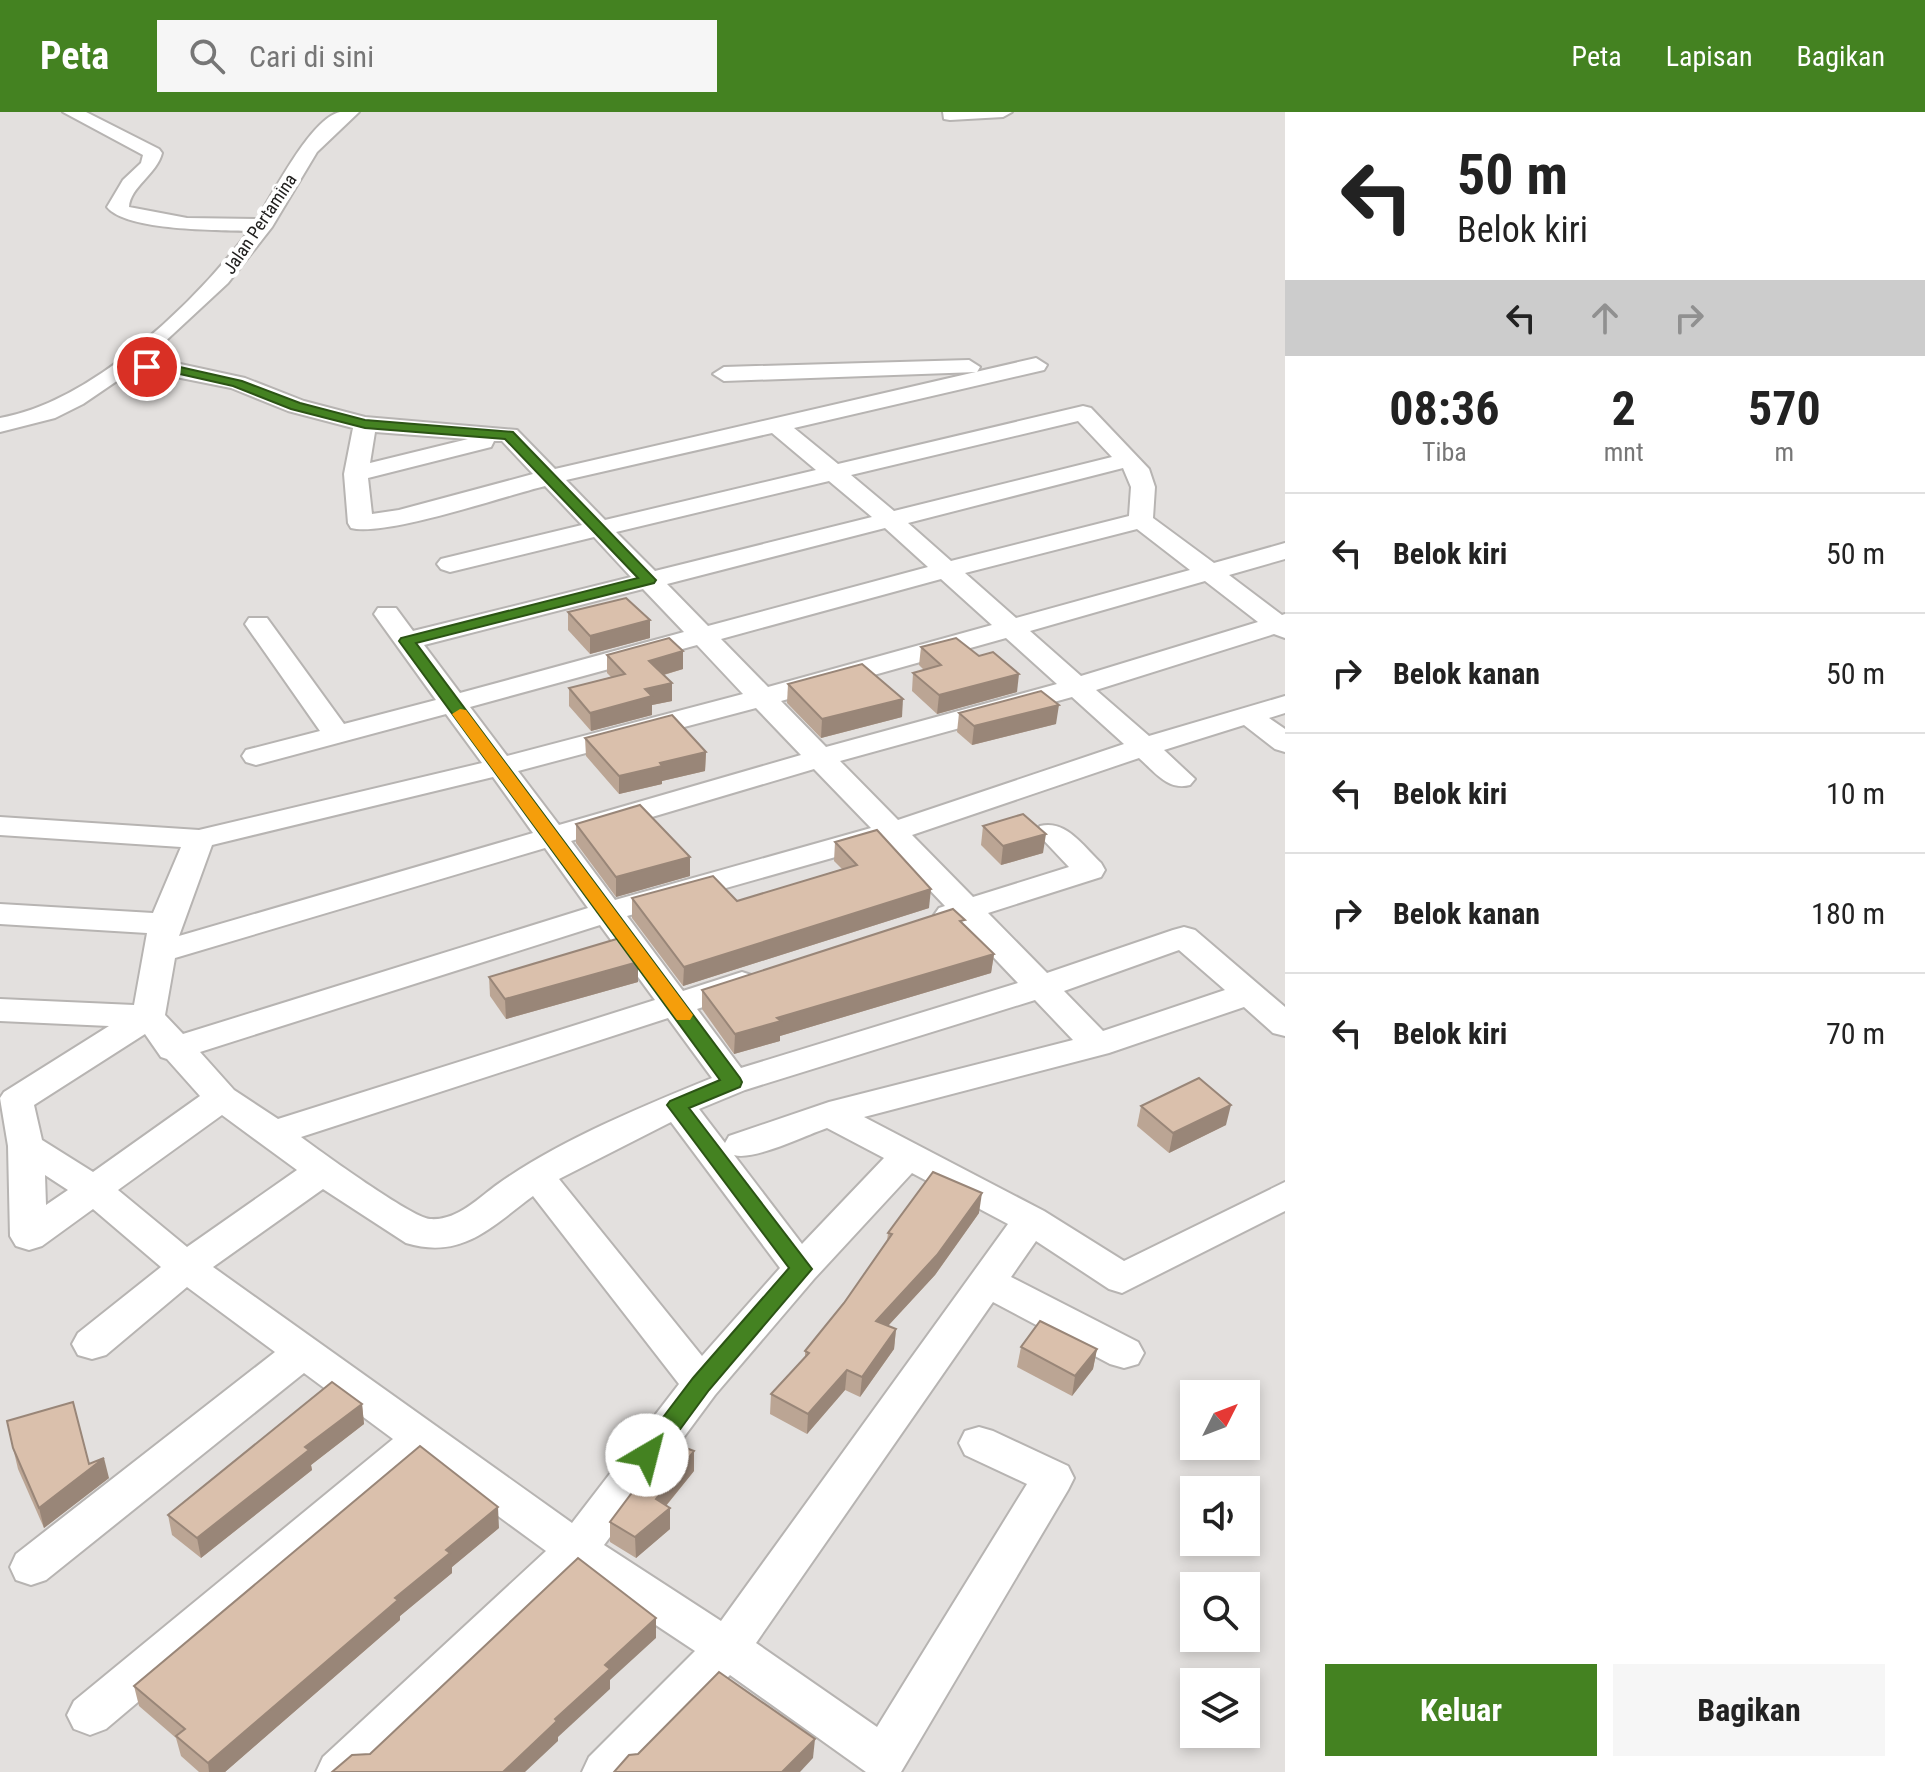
<!DOCTYPE html>
<html lang="id">
<style>
:root{--surface:#fff;--page:#f6f6f6;--text:#222;--muted:#767676;--line:#e0e0e0;--accent:#448221}
body{margin:0;font-family:"Roboto Condensed",sans-serif;background:var(--page);color:var(--text);height:100vh;display:flex;flex-direction:column;font-size:30px;white-space:nowrap}
*{box-sizing:border-box;margin:0}
p{font-size:26px;color:var(--muted)}
.icon{flex:none;width:44px;height:44px;fill:none;stroke:currentColor;stroke-width:2;stroke-linecap:round;stroke-linejoin:round}
.map{position:relative;flex:1;overflow:hidden}
.sheet{display:flex;flex-direction:column;background:var(--surface);width:640px}
.sheet>*{flex:none}
.top-card{background:#fff;color:var(--text);overflow:hidden}
.needle{width:52px;rotate:48deg}
.buttons{position:absolute;left:1180px;top:1268px;display:grid;gap:16px}
.buttons a{display:grid;place-items:center;width:80px;height:80px;border-radius:0px;background:var(--surface);box-shadow:0 4px 12px #0003;font-size:40px}
.pin{position:absolute;display:grid;place-items:center;width:68px;height:68px;color:#fff;margin:-34px;border:4px solid #fff;border-radius:50%;box-shadow:0 2px 8px #0007}
.me{position:absolute;width:88px;margin:-44px;rotate:37deg;stroke-linejoin:round;filter:drop-shadow(0 0 6px #0008)}
.turn{display:flex;align-items:center;gap:28px;height:168px;padding:0 40px;font-size:36px}
.turn .icon{width:104px;height:104px;stroke-width:2.5}
.turn b{display:block;font-size:56px;line-height:68px}
.lanes{display:flex;align-items:center;height:76px;padding:0 40px;background:#0003;justify-content:center;gap:40px;direction:ltr}
.lanes .off{opacity:.35}
.eta{display:flex;justify-content:space-evenly;align-items:center;height:136px;text-align:center}
.eta b{font-size:48px;font-weight:700;line-height:56px}
.cta{display:flex;gap:16px;margin-top:auto;padding:16px 40px}
.cta a{flex:1;height:92px;border-radius:0px;background:var(--accent);color:#fff;font-size:32px;font-weight:700;line-height:92px;text-align:center}
.cta a+a{background:var(--page);color:var(--text)}
ul{padding:0;list-style:none}
li{display:flex;align-items:center;gap:24px;height:120px;padding:0 40px;border-top:2px solid var(--line)}
li div{flex:1}
li b{display:block;font-size:30px}
li em{font-style:normal}
header{display:flex;align-items:center;gap:48px;box-sizing:border-box;height:112px;padding:0 40px;background:var(--accent);color:#fff}
header strong{font-size:38px}
nav{display:flex;gap:44px;margin-inline-start:auto;font-size:28px}
.search{width:560px;height:72px;background:var(--page);display:flex;align-items:center;gap:20px;box-sizing:border-box;padding:0 28px;border-radius:0px;color:var(--muted);font-size:30px}
main{display:flex;flex:1;min-height:0}
.map>svg:first-child{display:block}
.lines{fill:none;stroke-linecap:round;stroke-linejoin:round}
.minor-casing{stroke:#b7b4b2;stroke-width:4}
.minor{fill:#fff;fill-rule:evenodd}
.wall{fill:#bba594}
.shaded-wall{fill:#998678}
.building{fill:#dac0ac;stroke:#998678;stroke-width:2}
.route{fill:#448221;stroke:#2c5415;stroke-width:2}
.slow{fill:#f59e0b}
.labels{text-anchor:middle;stroke-width:8;stroke-linejoin:round;paint-order:stroke}
.far-street-label{font-size:18px;fill:#21201f;stroke:#fff}
</style>
<header>
<strong>Peta</strong>
<div class="search"><svg class="icon" aria-label="search" viewBox="0 0 24 24"><circle cx="10" cy="10" r="6"/><path d="M15 15l6 6"/></svg>Cari di sini</div>
<nav><a>Peta</a><a>Lapisan</a><a>Bagikan</a></nav>
</header>
<main>
<div class="map">
<svg width="1285" height="1660" viewBox="0 0 1285 1660">
<rect width="100%" height="100%" fill="#e3e0de"/>
<g class="lines">
<defs>
<g id="minor">
<path d="M63,0H86L159,37L162,41C157,62 130,75 129,95L187,106L257,107C273,82 311,6 340,0C346,0 353,0 359,0L317,40L272,115L228,171L145,248L171,250L245,266L304,289L365,305L517,318L555,357L1036,246L1047,253L1044,258L794,316L838,352L1083,294L1091,296L1149,357L1155,375L1153,406L1214,451L1285,431V447L1229,463L1282,503L1285,502V526L1274,522L1096,578L1149,624L1285,584V601L1269,606L1285,617V640L1275,637L1244,613L1164,638L1195,667L1190,673C1168,679 1155,660 1139,646L912,723L973,785L1069,755L1036,720L1040,714C1066,707 1084,735 1101,751L1105,758L1101,765L988,801L1047,861L1173,818L1184,815L1195,818L1285,895V924L1273,921L1244,895L1109,941L864,1005L1044,1099L1124,1149L1285,1070V1099L1122,1181L1109,1177L1036,1129L1011,1165L1138,1230L1144,1241L1138,1252L1124,1256L1110,1252L993,1190L756,1531L877,1615L1027,1372L965,1343L959,1331L965,1319L979,1315L993,1319L1068,1354L1074,1366L1068,1378L901,1660H866L730,1563L636,1660H582L589,1645L695,1539L579,1462L371,1660H316L323,1645L546,1439L423,1349L106,1617L90,1623L74,1617L67,1603L74,1589L393,1327L304,1261L46,1468L31,1473L16,1468L10,1455L16,1442L275,1240L187,1175L106,1243L92,1247L78,1243L72,1232L78,1221L161,1155L93,1097L42,1134L29,1138L16,1134L10,1124L8,1034L0,986L4,980L109,914L0,909V887L134,893L147,821L0,812V792L153,801L181,735L0,723V705L199,718L482,651L446,602L256,653L246,650L242,644L246,638L320,619L245,512L249,506H267L344,612L436,588L374,502L378,496H396L413,519L631,465L594,425L450,460L441,457L437,452L441,447L582,413L545,374C505,384 385,425 351,416L348,411L344,362L353,316L288,299L231,276L171,264L130,260L83,292L55,306L0,320V306C92,290 194,192 249,119C219,118 126,119 107,95L123,68L141,51L143,43ZM1078,309L1112,345L894,399L851,363ZM375,320L468,327L370,351ZM772,321L816,358L605,408L566,368ZM494,329H502L533,362L399,398L372,402L368,366L491,335ZM1123,356L1131,375L1129,404L951,449L908,411ZM829,369L872,405L655,459L616,420ZM885,416L928,455L708,514L667,472ZM1137,417L1190,458L1016,506L965,461ZM941,467L992,513L768,575L721,527ZM1205,469L1258,510L1081,564L1030,519ZM643,477L684,520L460,581L424,533ZM1006,526L1057,572L826,635L781,589ZM697,533L743,582L507,644L470,595ZM1072,585L1124,632L898,708L840,649ZM756,596L801,643L559,713L518,659ZM814,657L871,716L615,788L571,729ZM493,665L533,721L179,824L212,733ZM885,731L945,794L939,796L934,803L939,810L950,813L960,810L1018,871L741,956L697,897L754,878L758,871L754,864L742,860L683,879L627,804ZM545,736L588,796L183,922L165,903L175,846ZM600,813L655,888L278,1007L234,978L200,940ZM1179,838L1225,878L1103,919L1064,879ZM1035,888L1073,928L829,990L729,1024L725,1031L699,997L745,978ZM668,906L712,966C643,994 558,1029 498,1072C477,1087 457,1109 430,1107C412,1106 320,1039 301,1025ZM145,922L161,945L167,947L200,984L93,1060L42,1028L34,993ZM222,1003L297,1058L187,1135L118,1078ZM671,1010L780,1156L702,1244L559,1067ZM827,1016L884,1046L802,1132L734,1043C754,1049 806,1023 827,1016ZM912,1061L1008,1112L721,1509L604,1433L715,1283L814,1167ZM45,1063L68,1078L46,1093ZM323,1077L406,1131C462,1148 491,1115 533,1084L679,1272L572,1411L213,1155Z"/>
<polygon points="943,0 1012,0 1003,5 950,8 944,7"/>
<polygon points="969,248 980,255 977,260 724,269 713,262 724,255"/>
</g>
</defs>
<use href="#minor" class="minor-casing"/>
<use href="#minor" class="minor"/>
</g>
<g class="wall">
<polygon points="568,500 650,526 590,542 568,518"/>
<polygon points="921,535 1017,580 937,602 912,579 913,561 924,558 919,553"/>
<polygon points="683,539 683,557 664,563 672,571 672,589 652,593 652,603 591,619 569,594 569,576 611,565 607,561 607,543"/>
<polygon points="788,572 902,605 821,626 787,591"/>
<polygon points="959,601 1056,612 972,633 957,620"/>
<polygon points="585,626 706,640 705,659 662,669 662,672 619,682 586,644"/>
<polygon points="576,712 690,745 690,764 616,785 576,731"/>
<polygon points="983,714 1043,741 1001,753 981,733"/>
<polygon points="835,730 929,796 683,874 632,806 632,786 737,789 842,757 834,749"/>
<polygon points="964,813 994,842 991,861 780,924 780,929 734,942 702,897 702,878"/>
<polygon points="638,850 638,870 506,907 490,884 489,865"/>
<polygon points="1141,994 1226,1013 1169,1041 1137,1014"/>
<polygon points="979,1101 935,1163 888,1214 896,1217 894,1237 860,1285 845,1278 807,1322 770,1302 771,1282 805,1245 805,1239 844,1191 887,1129 888,1121"/>
<polygon points="1021,1235 1097,1237 1093,1257 1072,1284 1017,1255"/>
<polygon points="362,1292 364,1312 311,1353 312,1358 201,1446 172,1423 168,1403"/>
<polygon points="13,1336 89,1352 109,1366 44,1416 18,1357"/>
<polygon points="694,1359 666,1394 670,1396 670,1417 636,1446 610,1430 610,1410"/>
<polygon points="499,1416 452,1455 452,1461 400,1504 400,1508 225,1660 199,1660 181,1644 176,1626 139,1594 134,1574"/>
</g>
<g class="shaded-wall">
<polygon points="650,508 650,526 590,542 590,524"/>
<polygon points="683,539 683,557 649,567 649,549"/>
<polygon points="1019,562 1017,580 937,602 939,583"/>
<polygon points="672,571 672,589 652,593 652,603 591,619 590,601 645,577"/>
<polygon points="903,587 902,605 821,626 822,607"/>
<polygon points="1059,593 1056,612 972,633 974,614"/>
<polygon points="706,640 705,659 662,669 662,672 619,682 619,664 660,651"/>
<polygon points="1046,722 1043,741 1001,753 1003,734"/>
<polygon points="690,745 690,764 616,785 616,765"/>
<polygon points="931,777 929,796 683,874 684,855"/>
<polygon points="994,842 991,861 780,924 780,929 734,942 735,922 777,906"/>
<polygon points="638,850 638,870 506,907 505,887"/>
<polygon points="1231,993 1226,1013 1169,1041 1173,1021"/>
<polygon points="982,1081 979,1101 935,1163 874,1229 876,1209"/>
<polygon points="896,1217 894,1237 860,1285 862,1265"/>
<polygon points="1097,1237 1093,1257 1072,1284 1075,1264"/>
<polygon points="847,1258 845,1278 807,1322 808,1302"/>
<polygon points="362,1292 364,1312 311,1353 312,1358 201,1446 197,1426 305,1335"/>
<polygon points="694,1339 694,1359 655,1407 656,1387"/>
<polygon points="104,1346 109,1366 44,1416 39,1396"/>
<polygon points="498,1395 499,1416 452,1455 452,1461 400,1504 400,1508 225,1660 209,1660 208,1651 395,1486 446,1438"/>
<polygon points="670,1396 670,1417 636,1446 635,1425"/>
<polygon points="656,1506 656,1526 610,1568 610,1577 558,1625 558,1629 525,1660 503,1660 555,1607 605,1553"/>
<polygon points="815,1627 813,1646 800,1660 782,1660"/>
</g>
<g class="building">
<polygon points="626,486 650,508 590,524 568,500"/>
<polygon points="669,526 683,539 649,549 672,571 645,577 652,584 590,601 569,576 625,562 607,543"/>
<polygon points="956,526 979,544 993,540 1019,562 939,583 913,561 941,553 921,535"/>
<polygon points="862,552 903,587 822,607 788,572"/>
<polygon points="1041,579 1059,593 974,614 959,601"/>
<polygon points="672,603 706,640 660,651 662,654 619,664 585,626"/>
<polygon points="640,693 690,745 616,765 576,712"/>
<polygon points="1023,702 1046,722 1003,734 983,714"/>
<polygon points="877,718 931,777 684,855 632,786 713,764 737,789 857,753 835,730"/>
<polygon points="953,797 965,808 960,809 994,842 777,906 781,909 735,922 702,878"/>
<polygon points="620,826 638,850 505,887 489,865"/>
<polygon points="1199,966 1231,993 1173,1021 1141,994"/>
<polygon points="933,1060 982,1081 937,1143 876,1209 896,1217 862,1265 847,1258 808,1302 771,1282 809,1241 805,1239 844,1191 892,1122 888,1121"/>
<polygon points="1040,1209 1097,1237 1075,1264 1021,1235"/>
<polygon points="332,1270 362,1292 305,1335 309,1338 197,1426 168,1403"/>
<polygon points="73,1290 89,1352 104,1346 39,1396 13,1336 7,1309"/>
<polygon points="670,1330 694,1339 656,1387 670,1396 635,1425 610,1410"/>
<polygon points="420,1334 498,1395 446,1438 450,1441 395,1486 398,1488 208,1651 176,1624 185,1617 134,1574"/>
<polygon points="578,1446 656,1506 605,1553 610,1557 555,1607 557,1609 503,1660 332,1660 352,1643 370,1642"/>
<polygon points="719,1560 815,1627 782,1660 614,1660 629,1643 638,1642"/>
</g>
<polygon class="route" points="147,251 171,253 242,269 300,291 365,308 513,320 656,468 654,471 416,531 740,966 742,970 740,975 689,996 812,1157 709,1278 656,1350 647,1353 639,1350 636,1343 639,1337 693,1266 789,1156 667,993 670,989 720,968 399,529 401,526 638,466 505,327 365,316 291,297 233,274 171,260 143,258 143,252"/>
<polygon class="slow" points="460,597 466,598 690,899 693,903 690,908 677,908 452,602"/>
<g class="labels">
<g class="far-street-label">
<text transform="translate(260 112) rotate(-56)" y="6">Jalan Pertamina</text>
</g>
</g>
</svg>
<div class="buttons">
<a><svg class="needle" viewBox="-14 -14 28 28"><path d="M0-13l5 13h-10z" fill="#e53935"/><path d="M0 13l5-13h-10z" fill="#767676"/></svg></a>
<a><svg class="icon" aria-label="sound" viewBox="0 0 24 24"><path d="M4 9h4l5-4v14l-5-4H4zM17 9q2 3 0 6"/></svg></a>
<a><svg class="icon" aria-label="search" viewBox="0 0 24 24"><circle cx="10" cy="10" r="6"/><path d="M15 15l6 6"/></svg></a>
<a><svg class="icon" aria-label="layers" viewBox="0 0 24 24"><path d="M12 4l9 5-9 5-9-5zM3 14l9 5 9-5"/></svg></a>
</div>
<div class="pin" style="left:147px;top:255px;background:#d93025"><svg class="icon" aria-label="arrive" viewBox="0 0 24 24"><path d="M6 21V4h12l-3 4 3 4H6"/></svg></div>
<svg class="me" style="left:647px;top:1343px" viewBox="-20 -20 40 40"><circle r="19" fill="#fff"/><path d="M0-13L10 11 0 6-10 11z" fill="#448221"/></svg>
</div>
<section class="sheet">
<div class="top-card">
<div class="turn"><svg class="icon" aria-label="left" viewBox="0 0 24 24"><path d="M17 20v-9H6M10 6l-5 5 5 5"/></svg><div><b>50 m</b>Belok kiri</div></div>
<div class="lanes"><svg class="icon" aria-label="left" viewBox="0 0 24 24"><path d="M17 20v-9H6M10 6l-5 5 5 5"/></svg><svg class="icon off" aria-label="ahead" viewBox="0 0 24 24"><path d="M12 20V5M6 11l6-6 6 6"/></svg><svg class="icon off" aria-label="right" viewBox="0 0 24 24"><path d="M7 20v-9h11M14 6l5 5-5 5"/></svg></div>
</div>
<div class="eta">
<div><b>08:36</b><p>Tiba</p></div>
<div><b>2</b><p>mnt</p></div>
<div><b>570</b><p>m</p></div>
</div>
<ul>
<li><svg class="icon" aria-label="left" viewBox="0 0 24 24"><path d="M17 20v-9H6M10 6l-5 5 5 5"/></svg><div><b>Belok kiri</b></div><em>50 m</em></li>
<li><svg class="icon" aria-label="right" viewBox="0 0 24 24"><path d="M7 20v-9h11M14 6l5 5-5 5"/></svg><div><b>Belok kanan</b></div><em>50 m</em></li>
<li><svg class="icon" aria-label="left" viewBox="0 0 24 24"><path d="M17 20v-9H6M10 6l-5 5 5 5"/></svg><div><b>Belok kiri</b></div><em>10 m</em></li>
<li><svg class="icon" aria-label="right" viewBox="0 0 24 24"><path d="M7 20v-9h11M14 6l5 5-5 5"/></svg><div><b>Belok kanan</b></div><em>180 m</em></li>
<li><svg class="icon" aria-label="left" viewBox="0 0 24 24"><path d="M17 20v-9H6M10 6l-5 5 5 5"/></svg><div><b>Belok kiri</b></div><em>70 m</em></li>
</ul>
<div class="cta"><a>Keluar</a><a>Bagikan</a></div>
</section>
</main>
